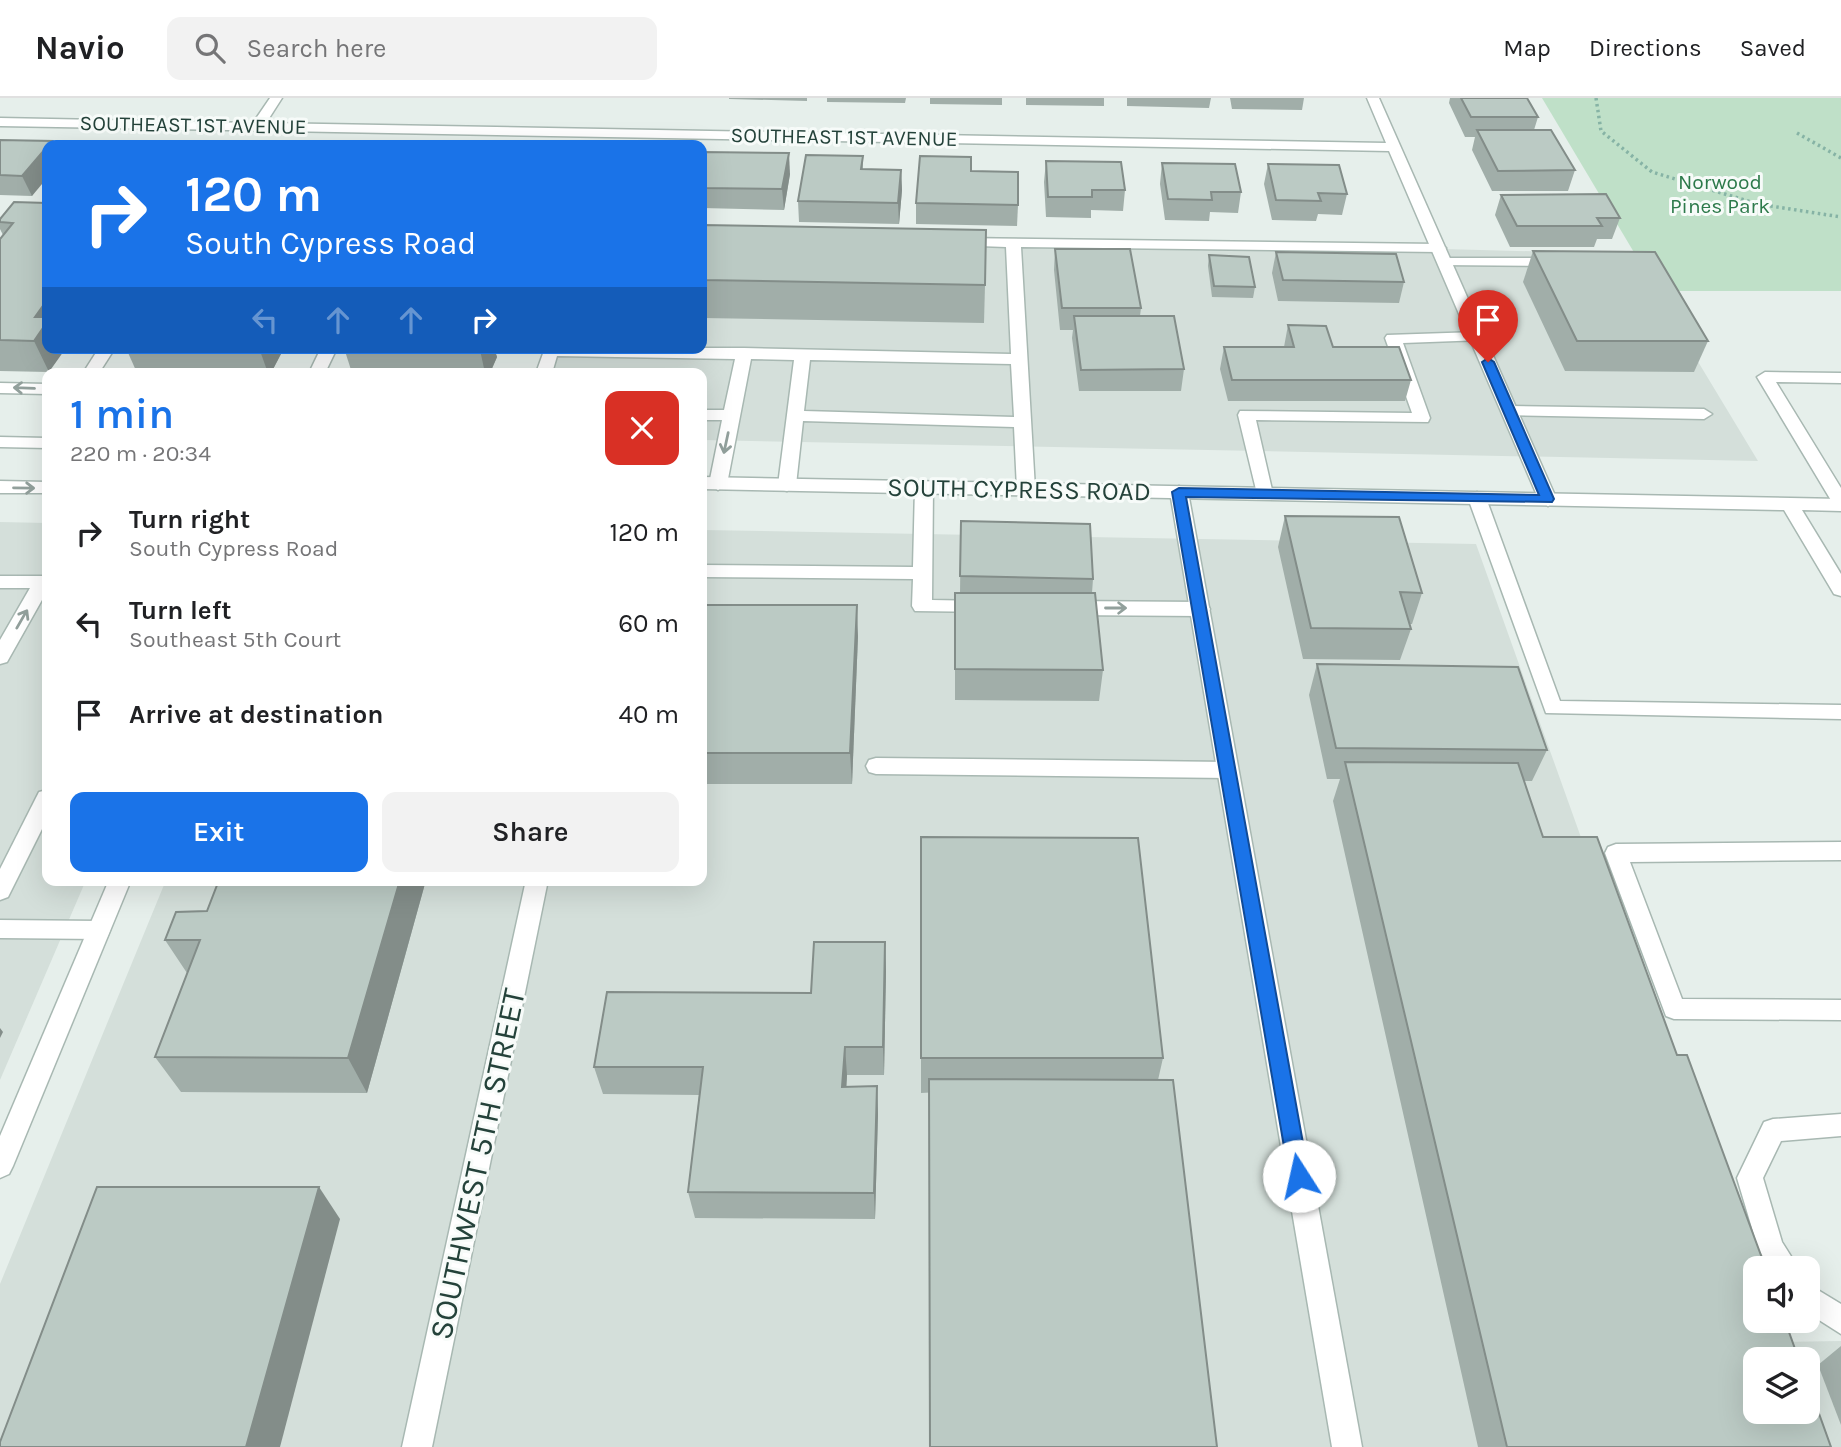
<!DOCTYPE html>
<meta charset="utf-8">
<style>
:root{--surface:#fff;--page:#f2f2f2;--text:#202124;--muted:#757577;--line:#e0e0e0;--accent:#1a73e8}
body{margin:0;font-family:Karla,sans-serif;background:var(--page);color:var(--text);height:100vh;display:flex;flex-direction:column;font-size:26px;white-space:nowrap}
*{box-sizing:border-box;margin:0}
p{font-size:23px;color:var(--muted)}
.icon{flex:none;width:38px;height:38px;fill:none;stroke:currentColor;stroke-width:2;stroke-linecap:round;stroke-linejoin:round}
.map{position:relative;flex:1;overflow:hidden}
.drawer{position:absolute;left:42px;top:270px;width:665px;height:518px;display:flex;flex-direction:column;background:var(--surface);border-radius:14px;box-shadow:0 7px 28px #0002}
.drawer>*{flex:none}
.top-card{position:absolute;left:42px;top:42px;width:665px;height:214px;border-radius:14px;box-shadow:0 7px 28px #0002;background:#1a73e8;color:#fff;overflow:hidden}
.buttons{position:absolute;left:1743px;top:1158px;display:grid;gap:14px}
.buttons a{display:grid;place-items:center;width:77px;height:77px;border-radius:14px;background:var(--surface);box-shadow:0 7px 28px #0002;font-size:35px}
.pin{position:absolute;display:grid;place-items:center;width:60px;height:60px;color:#fff;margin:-72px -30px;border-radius:50% 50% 50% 0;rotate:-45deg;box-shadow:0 0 7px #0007}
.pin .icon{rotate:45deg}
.me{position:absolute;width:77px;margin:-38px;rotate:350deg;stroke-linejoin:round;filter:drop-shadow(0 0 5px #0008)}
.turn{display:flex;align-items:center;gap:24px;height:147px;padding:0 28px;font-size:32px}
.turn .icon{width:91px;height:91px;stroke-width:2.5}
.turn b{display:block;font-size:49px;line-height:60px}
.lanes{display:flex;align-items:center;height:66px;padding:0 28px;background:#0003;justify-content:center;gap:35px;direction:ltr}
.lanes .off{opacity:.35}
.round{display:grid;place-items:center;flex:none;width:74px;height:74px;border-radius:14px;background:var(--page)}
.headline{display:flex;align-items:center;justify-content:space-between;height:119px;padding:0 28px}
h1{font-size:42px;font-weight:600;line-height:52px;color:var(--accent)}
.primary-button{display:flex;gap:14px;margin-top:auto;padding:14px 28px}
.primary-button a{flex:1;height:80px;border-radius:14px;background:var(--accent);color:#fff;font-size:28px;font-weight:600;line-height:80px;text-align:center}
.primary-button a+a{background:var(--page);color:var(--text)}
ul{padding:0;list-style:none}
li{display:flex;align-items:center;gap:21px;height:91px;padding:0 28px}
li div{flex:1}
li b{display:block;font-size:26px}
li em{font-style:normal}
header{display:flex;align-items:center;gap:42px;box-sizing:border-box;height:98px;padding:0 35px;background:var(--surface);border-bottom:2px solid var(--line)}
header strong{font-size:33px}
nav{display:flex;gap:38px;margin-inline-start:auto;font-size:24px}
.search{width:490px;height:63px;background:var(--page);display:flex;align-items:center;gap:18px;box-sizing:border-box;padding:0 24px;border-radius:14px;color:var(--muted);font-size:26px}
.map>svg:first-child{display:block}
.built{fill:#d4dfda}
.green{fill:#bfe0c8}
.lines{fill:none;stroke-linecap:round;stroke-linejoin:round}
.service-casing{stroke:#a8b8b2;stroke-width:3}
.minor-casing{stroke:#a8b8b2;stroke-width:3}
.tertiary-casing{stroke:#a8b8b2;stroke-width:3}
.path{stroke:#86b3a5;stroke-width:3.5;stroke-dasharray:2.5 3.5;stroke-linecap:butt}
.service{fill:#fff;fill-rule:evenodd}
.minor{fill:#fff;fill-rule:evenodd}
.tertiary{fill:#fff;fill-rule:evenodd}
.wall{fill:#a1aea9}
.shaded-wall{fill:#838d89}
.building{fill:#bbcac4;stroke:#838d89;stroke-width:2}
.oneway{stroke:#92a09c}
.route{fill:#1a73e8;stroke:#114b97;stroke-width:2}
.labels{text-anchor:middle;stroke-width:6;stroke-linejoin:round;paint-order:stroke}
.far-street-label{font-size:21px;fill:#24423a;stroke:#f7fbf9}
.far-park-label{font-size:21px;fill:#2d7a4b;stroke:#f7fbf9}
.street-label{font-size:26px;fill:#24423a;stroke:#f7fbf9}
.near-street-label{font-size:32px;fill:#24423a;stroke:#f7fbf9}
</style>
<header>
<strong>Navio</strong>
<div class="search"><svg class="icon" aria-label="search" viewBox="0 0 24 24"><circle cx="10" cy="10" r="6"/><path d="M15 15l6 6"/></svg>Search here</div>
<nav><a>Map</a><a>Directions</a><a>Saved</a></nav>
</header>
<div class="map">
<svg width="1841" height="1349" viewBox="0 0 1841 1349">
<rect width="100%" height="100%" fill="#e6efeb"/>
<g class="built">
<polygon points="702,131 1633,156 1758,363 702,342 702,275 535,275 544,250 702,250"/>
<polygon points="0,424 47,425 47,782 86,782 0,982"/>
<polygon points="702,432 1476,446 1768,1262 1755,1262 1755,1314 1799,1349 0,1349 0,1186 166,782 702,782"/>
<polygon points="1841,1243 1841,1349 1814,1349 1808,1314 1808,1262 1782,1262 1775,1244"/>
</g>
<polygon class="green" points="1542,0 1841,0 1841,193 1657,193"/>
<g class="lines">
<defs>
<g id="service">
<path d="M957,140L1439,146L1446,150L1439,154L1021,149L1035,391L1026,397L1017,391L1014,329L803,323L796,387L787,393L781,391L778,387L794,262L751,261L727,386L718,392L709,386L722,322H702V312H724L735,261L557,258L552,275H536L545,250H744L1011,256L1006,149L952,147L950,144L952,141ZM810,262L1011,266L1014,319L804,313Z"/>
<polygon points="1445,160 1558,160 1565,164 1558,168 1440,167 1438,164 1440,161"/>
<polygon points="1477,234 1485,239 1483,242 1403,245 1430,320 1428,324 1256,322 1273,396 1270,400 1258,400 1238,317 1240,313 1412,315 1385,240 1387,237"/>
<polygon points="99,250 115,250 99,275 83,275"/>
<polygon points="321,250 337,250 325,275 309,275"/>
<polygon points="1765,274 1841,275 1841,285 1776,284 1841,390 1841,410 1832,404 1757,279"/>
<polygon points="0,285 47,286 47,296 0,295"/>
<polygon points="1510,308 1704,311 1712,316 1704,321 1504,317 1502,313"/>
<polygon points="924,383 933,389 932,502 983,503 990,504 993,509 990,514 915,513 912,508 913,481 702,479 702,467 913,469 915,389"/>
<polygon points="1477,394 1486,400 1560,603 1841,607 1841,621 1546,615 1468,400"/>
<polygon points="0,478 47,478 47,493 7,564 0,566 0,542 30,490 0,490"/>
<polygon points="1067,503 1200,504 1207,506 1210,511 1207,516 1200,518 1067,517 1060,515 1057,510 1060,505"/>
<polygon points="876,660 1228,664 1235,666 1238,672 1235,678 1228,680 876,676 869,674 866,668 869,662"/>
<polygon points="47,692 47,721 8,799 0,802 0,771 39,694"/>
<polygon points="1841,744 1841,762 1630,764 1682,901 1841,902 1841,922 1674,921 1666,918 1605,755 1608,749 1616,746"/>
<polygon points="0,822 99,823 107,825 110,832 107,839 99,841 0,840"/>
<polygon points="1841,1016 1841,1038 1781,1043 1763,1080 1782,1144 1799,1171 1770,1171 1758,1150 1737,1080 1764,1024 1773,1021"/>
<polygon points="1808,1186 1841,1206 1841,1236 1808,1215"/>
</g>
<g id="minor">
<polygon points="270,0 282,0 266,25 1386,45 1367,0 1379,0 1557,402 1548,408 1539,402 1389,53 0,28 0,20 253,25"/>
<polygon points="1179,388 1188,394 1362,1349 1332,1349 1170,394"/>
<polygon points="109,782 131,782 13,1068 9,1076 0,1080 0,1038"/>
<polygon points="526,782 548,782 432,1349 402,1349"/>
</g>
<g id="tertiary">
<polygon points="0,339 47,340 47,350 0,349"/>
<polygon points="702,379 1841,401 1841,413 1802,412 1841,476 1841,498 1834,496 1784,412 702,391"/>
<polygon points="0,383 47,384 47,395 0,395"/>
</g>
</defs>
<use href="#service" class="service-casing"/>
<use href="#minor" class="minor-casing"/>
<use href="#tertiary" class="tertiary-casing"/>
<g class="path">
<polyline points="1596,0 1601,33 1652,74 1758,106 1841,119"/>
<polyline points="1797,35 1841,60"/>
</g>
<use href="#service" class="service"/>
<use href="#minor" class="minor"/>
<use href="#tertiary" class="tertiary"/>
</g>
<g class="wall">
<polygon points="729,0 807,0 807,3 729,1"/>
<polygon points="827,0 906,0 905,5 827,4"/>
<polygon points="930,0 1002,0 1002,7 930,6"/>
<polygon points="1026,0 1104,0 1104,8 1026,7"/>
<polygon points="1127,0 1211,0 1209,10 1127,8"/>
<polygon points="1230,0 1304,0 1302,12 1232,11"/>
<polygon points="1450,0 1527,0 1538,19 1534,32 1575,72 1568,93 1492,93 1472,52 1475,39 1465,39 1449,5"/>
<polygon points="0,42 52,43 32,98 0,97"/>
<polygon points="702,54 790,76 784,112 702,110"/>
<polygon points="863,58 863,71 901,72 902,92 899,126 799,124 798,103"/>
<polygon points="1046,63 1125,92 1123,113 1091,112 1091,120 1046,119 1044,84"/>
<polygon points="1162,65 1241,94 1238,115 1210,114 1209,123 1165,122 1160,86"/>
<polygon points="1268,66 1347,96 1342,117 1318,116 1316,123 1272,122 1264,86"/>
<polygon points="971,73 1018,107 1017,128 916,126 916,105"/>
<polygon points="1501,97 1620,120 1612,141 1597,141 1594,149 1510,149 1495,117"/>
<polygon points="14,104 49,274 0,273 0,141 3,137 0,131 0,121"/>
<polygon points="702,127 985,187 984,225 702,220"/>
<polygon points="1055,151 1141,210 1140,218 1184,271 1181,293 1079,293 1072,240 1073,232 1060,232 1054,172"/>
<polygon points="1533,153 1708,243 1694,274 1565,273 1523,184"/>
<polygon points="1276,154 1404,184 1399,205 1278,203 1272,175"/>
<polygon points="1209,157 1255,189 1253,200 1212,199 1208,168"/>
<polygon points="1288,227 1333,249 1411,282 1405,303 1228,303 1220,271 1224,249 1284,249"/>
<polygon points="126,250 281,250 282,254 271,275 137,275"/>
<polygon points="344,250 494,250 497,259 490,275 352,275"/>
<polygon points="1285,418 1422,495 1412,526 1409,526 1411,531 1400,562 1303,561 1278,449"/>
<polygon points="961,423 1093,481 1092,495 1103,572 1099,603 955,602 955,495 960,495"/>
<polygon points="702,507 858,538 852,686 702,686"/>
<polygon points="1317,566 1547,652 1532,683 1524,683 1543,739 1677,957 1831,1349 1478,1349 1333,703 1340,681 1327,681 1309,597"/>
<polygon points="921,739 1163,960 1158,982 921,995"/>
<polygon points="219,782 426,782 367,995 181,994 155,959 187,875 165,842 207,813"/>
<polygon points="885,844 886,873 884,977 847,977 846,989 877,988 878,1016 875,1121 695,1120 688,1094 699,997 603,996 594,969 811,895"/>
<polygon points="1841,1248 1841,1327 1818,1267"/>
</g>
<g class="shaded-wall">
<polygon points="47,48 47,80 32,98 22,78"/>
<polygon points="789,55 790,76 784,112 782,91"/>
<polygon points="901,72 902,92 899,126 898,105"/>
<polygon points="47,202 47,250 66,250 49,274 34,243 35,219"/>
<polygon points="259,250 281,250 282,254 271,275 268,275"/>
<polygon points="478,250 494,250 497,259 490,275 485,275 480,252"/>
<polygon points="857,507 858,538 852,686 850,655"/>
<polygon points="400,782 426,782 367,995 348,960"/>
<polygon points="885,844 886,873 884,977 883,949"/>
<polygon points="0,930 3,934 0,940"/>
<polygon points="845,949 847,977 845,1016 842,989"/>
<polygon points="877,988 878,1016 875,1121 874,1095"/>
<polygon points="319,1089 340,1121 280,1349 246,1349"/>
</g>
<g class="building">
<polygon points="1461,0 1527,0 1538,19 1471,19"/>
<polygon points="1477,32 1551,32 1575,72 1498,73"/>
<polygon points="0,42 52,43 22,78 0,77"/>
<polygon points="78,45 150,47 76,47"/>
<polygon points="411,46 454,47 411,47"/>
<polygon points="702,54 789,55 782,91 702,90"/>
<polygon points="806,57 863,58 861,71 901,72 898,105 798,103"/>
<polygon points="920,58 971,59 971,73 1018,74 1018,107 916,105"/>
<polygon points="1046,63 1121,64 1125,92 1092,92 1092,99 1048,99"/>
<polygon points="1162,65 1235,66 1241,94 1211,94 1212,102 1168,101"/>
<polygon points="1268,66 1339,67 1347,96 1318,95 1321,103 1276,102"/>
<polygon points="1606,96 1620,120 1597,120 1602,128 1517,128 1501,97"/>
<polygon points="14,104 47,105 47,202 35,219 47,219 47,224 34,243 0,242 0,141 13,125 0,124 0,121"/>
<polygon points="702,127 986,132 985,187 702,182"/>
<polygon points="1055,151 1130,151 1141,210 1062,210"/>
<polygon points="1533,153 1655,154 1708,243 1577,243"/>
<polygon points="1276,154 1396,156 1404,184 1283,182"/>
<polygon points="1209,157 1249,159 1255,189 1214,188"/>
<polygon points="1074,218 1174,218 1184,271 1081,272"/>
<polygon points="1288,227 1326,228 1333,249 1399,249 1411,282 1232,282 1224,249 1294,249"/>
<polygon points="388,250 480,250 480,252"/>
<polygon points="1285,418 1399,419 1422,495 1400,494 1411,531 1311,530"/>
<polygon points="961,423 1090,426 1093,481 960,478"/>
<polygon points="955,495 1095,495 1103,572 955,571"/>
<polygon points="702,507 857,507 850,655 702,655"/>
<polygon points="1317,566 1518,569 1547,652 1336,650"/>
<polygon points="1345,664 1518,665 1543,739 1597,739 1677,957 1687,957 1766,1171 1755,1171 1755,1223 1785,1223 1799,1262 1755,1262 1755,1314 1808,1314 1808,1285 1831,1349 1507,1349"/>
<polygon points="921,739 1138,740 1163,960 921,960"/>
<polygon points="219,782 400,782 348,960 155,959 200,842 165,842 176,814 207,813"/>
<polygon points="814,844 885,844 883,949 845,949 842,989 877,988 874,1095 688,1094 703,969 594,969 607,894 811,895"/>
<polygon points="929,981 1173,982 1217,1349 930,1349"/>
<polygon points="97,1089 319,1089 246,1349 0,1349 0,1344"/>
</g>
<defs><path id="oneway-shaft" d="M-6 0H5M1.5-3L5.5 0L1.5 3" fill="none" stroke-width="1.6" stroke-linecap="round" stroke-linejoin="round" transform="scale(1.75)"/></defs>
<g class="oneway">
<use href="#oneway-shaft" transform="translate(24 290) rotate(-178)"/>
<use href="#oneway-shaft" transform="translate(726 345) rotate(102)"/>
<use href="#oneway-shaft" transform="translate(24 390) rotate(1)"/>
<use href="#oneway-shaft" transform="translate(1116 510)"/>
<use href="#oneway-shaft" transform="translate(22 521) rotate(-60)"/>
</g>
<polygon class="route" points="1488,260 1494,264 1554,401 1552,404 1186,399 1309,1078 1306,1084 1299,1087 1292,1084 1289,1078 1172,394 1179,390 1539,397 1482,264"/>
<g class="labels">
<g class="far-street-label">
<text transform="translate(193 27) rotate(1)" y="7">SOUTHEAST 1ST AVENUE</text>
<text transform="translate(844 39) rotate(1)" y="7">SOUTHEAST 1ST AVENUE</text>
</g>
<g class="far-park-label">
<text x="1720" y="91">Norwood<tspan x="1720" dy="24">Pines Park</tspan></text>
</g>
<g class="street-label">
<text transform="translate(1019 391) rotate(1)" y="9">SOUTH CYPRESS ROAD</text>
</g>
<g class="near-street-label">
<text transform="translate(477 1066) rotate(-78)" y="11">SOUTHWEST 5TH STREET</text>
</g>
</g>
</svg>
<div class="buttons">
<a><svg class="icon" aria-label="sound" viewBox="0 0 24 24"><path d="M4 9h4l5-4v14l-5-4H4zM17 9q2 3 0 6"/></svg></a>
<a><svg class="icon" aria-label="layers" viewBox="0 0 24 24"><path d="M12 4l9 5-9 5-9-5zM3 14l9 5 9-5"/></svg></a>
</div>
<div class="pin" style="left:1488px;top:264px;background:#d93025"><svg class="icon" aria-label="arrive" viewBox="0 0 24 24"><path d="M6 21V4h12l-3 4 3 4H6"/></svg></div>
<svg class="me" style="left:1299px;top:1078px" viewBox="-20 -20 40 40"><circle r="19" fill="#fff"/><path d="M0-13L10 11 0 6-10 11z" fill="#1a73e8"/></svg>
<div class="top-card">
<div class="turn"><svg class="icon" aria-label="right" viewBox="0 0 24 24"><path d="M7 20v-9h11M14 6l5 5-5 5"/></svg><div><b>120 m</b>South Cypress Road</div></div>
<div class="lanes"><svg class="icon off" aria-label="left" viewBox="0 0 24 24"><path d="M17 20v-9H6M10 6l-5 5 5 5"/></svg><svg class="icon off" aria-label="ahead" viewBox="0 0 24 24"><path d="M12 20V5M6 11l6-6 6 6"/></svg><svg class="icon off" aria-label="ahead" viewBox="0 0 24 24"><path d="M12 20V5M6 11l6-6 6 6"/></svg><svg class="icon" aria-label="right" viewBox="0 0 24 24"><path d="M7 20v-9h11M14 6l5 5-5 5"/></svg></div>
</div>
<section class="drawer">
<div class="headline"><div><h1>1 min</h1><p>220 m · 20:34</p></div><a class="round" style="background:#d93025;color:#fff"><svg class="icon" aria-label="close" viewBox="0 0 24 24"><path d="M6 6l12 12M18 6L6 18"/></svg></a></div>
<ul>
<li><svg class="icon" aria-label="right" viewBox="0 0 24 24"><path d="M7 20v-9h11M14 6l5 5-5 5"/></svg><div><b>Turn right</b><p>South Cypress Road</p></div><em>120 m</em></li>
<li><svg class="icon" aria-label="left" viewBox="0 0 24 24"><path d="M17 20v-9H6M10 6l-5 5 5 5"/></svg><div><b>Turn left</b><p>Southeast 5th Court</p></div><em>60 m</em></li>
<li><svg class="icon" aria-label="arrive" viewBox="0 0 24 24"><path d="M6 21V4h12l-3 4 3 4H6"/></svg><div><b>Arrive at destination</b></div><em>40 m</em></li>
</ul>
<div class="primary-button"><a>Exit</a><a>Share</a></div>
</section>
</div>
